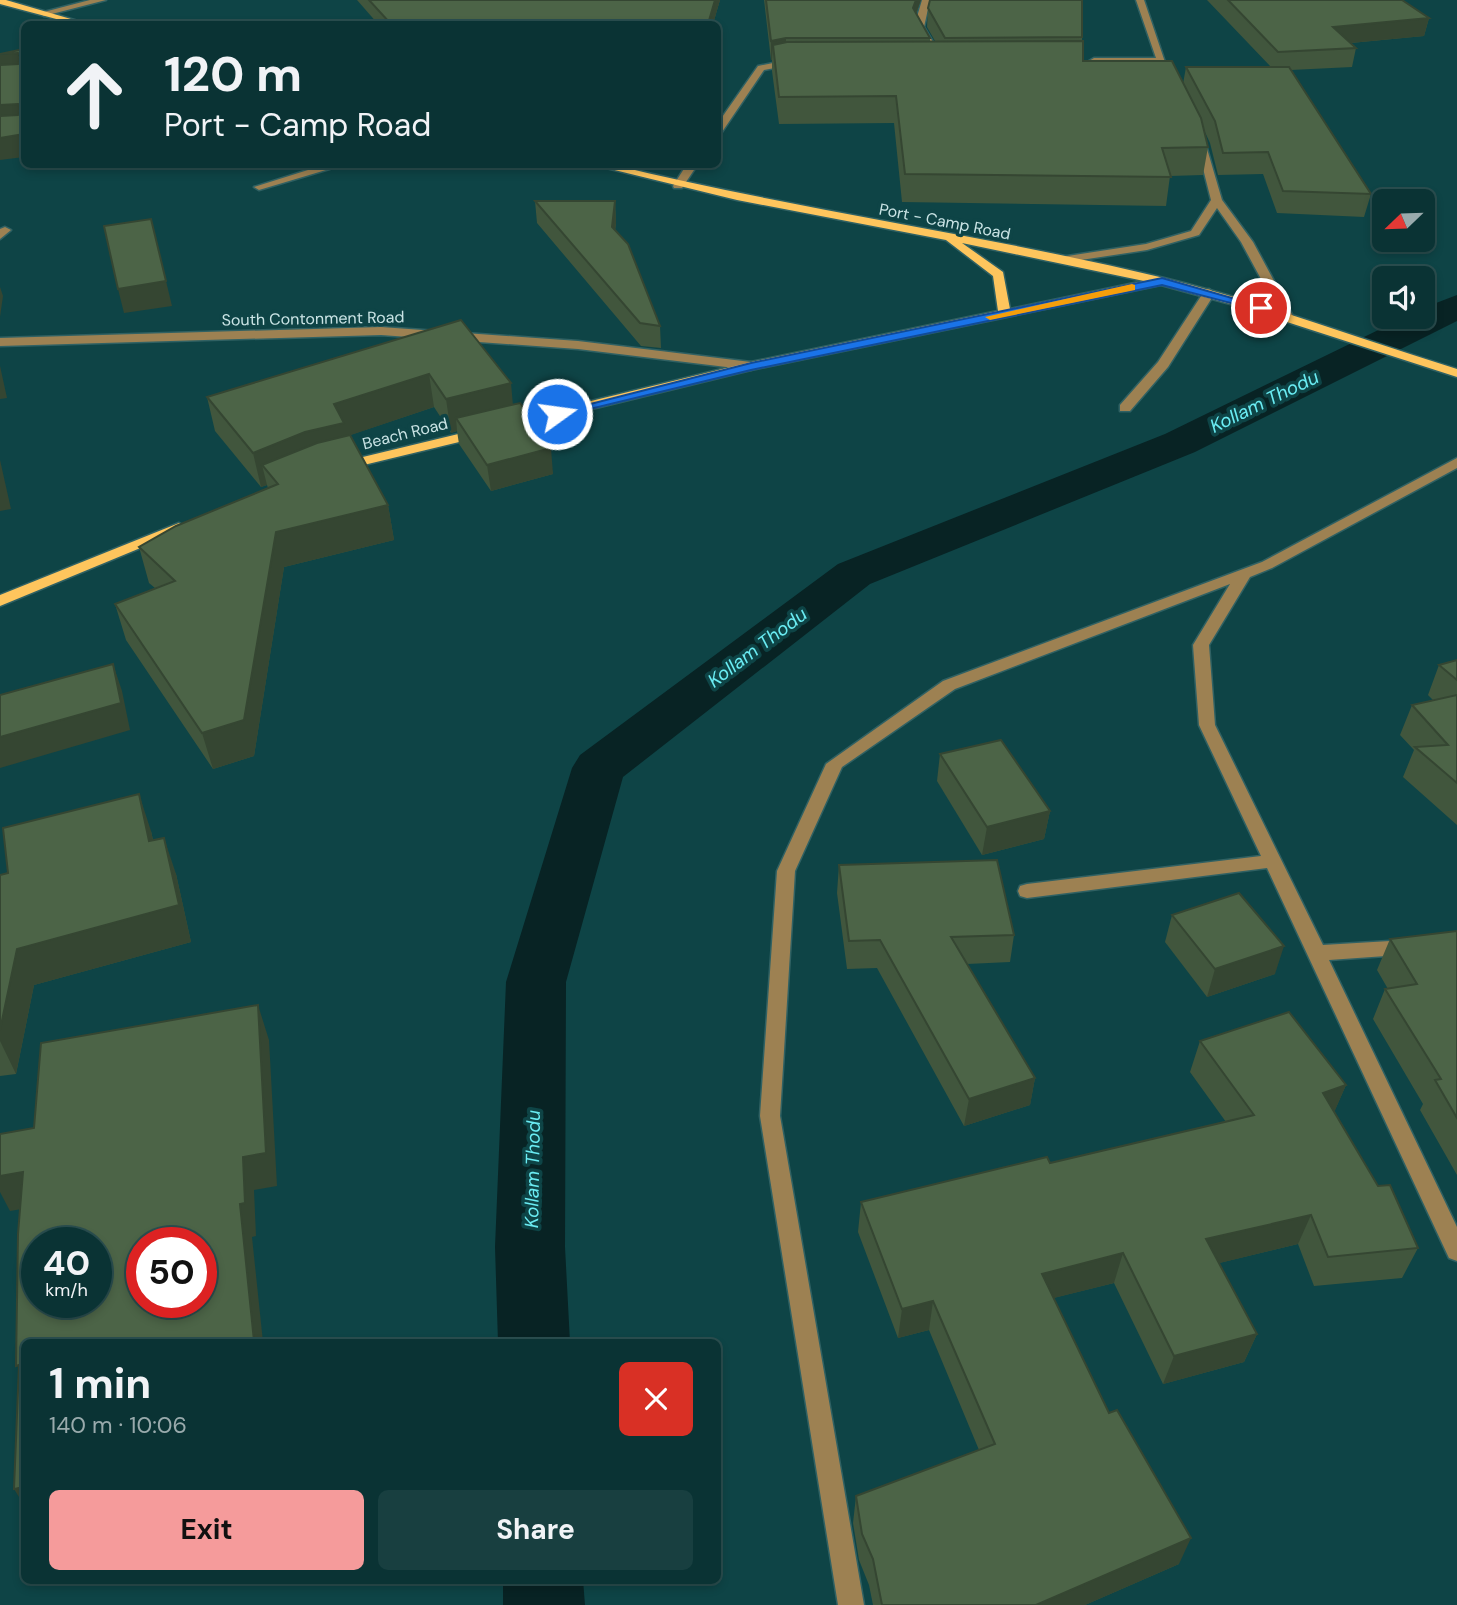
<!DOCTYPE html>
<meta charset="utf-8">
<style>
:root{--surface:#0a3334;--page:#183f40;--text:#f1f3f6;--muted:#99aaac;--line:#2a4e4f;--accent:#f59b9b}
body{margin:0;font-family:"DM Sans",sans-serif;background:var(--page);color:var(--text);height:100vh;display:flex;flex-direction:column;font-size:26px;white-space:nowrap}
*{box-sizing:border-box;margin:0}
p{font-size:23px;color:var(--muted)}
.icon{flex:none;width:38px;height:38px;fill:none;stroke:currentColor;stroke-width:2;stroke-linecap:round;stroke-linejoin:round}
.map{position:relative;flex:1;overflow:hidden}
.sheet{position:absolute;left:21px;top:1339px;width:700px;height:245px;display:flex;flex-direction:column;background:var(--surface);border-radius:10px;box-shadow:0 4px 10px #0003,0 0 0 2px var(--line)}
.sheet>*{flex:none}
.guide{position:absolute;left:21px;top:21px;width:700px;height:147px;border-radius:10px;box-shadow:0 4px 10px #0003,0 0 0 2px var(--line);background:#0a3334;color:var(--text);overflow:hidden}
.needle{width:46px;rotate:247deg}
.tools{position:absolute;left:1372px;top:189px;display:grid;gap:14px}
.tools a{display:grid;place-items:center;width:63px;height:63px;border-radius:10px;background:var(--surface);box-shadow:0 4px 10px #0003,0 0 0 2px var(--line);font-size:35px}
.speed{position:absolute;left:21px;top:1227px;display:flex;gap:14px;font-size:35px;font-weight:700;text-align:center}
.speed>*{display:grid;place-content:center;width:91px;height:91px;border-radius:50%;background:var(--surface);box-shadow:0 4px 10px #0003,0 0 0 2px var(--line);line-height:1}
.speed small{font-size:18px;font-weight:400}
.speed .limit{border:10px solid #d22;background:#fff;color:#111}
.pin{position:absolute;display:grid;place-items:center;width:60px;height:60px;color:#fff;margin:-30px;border:4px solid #fff;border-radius:50%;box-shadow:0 2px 7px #0007}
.me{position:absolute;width:77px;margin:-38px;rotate:76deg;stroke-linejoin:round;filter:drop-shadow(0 0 5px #0008)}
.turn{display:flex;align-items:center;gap:24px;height:147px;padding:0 28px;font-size:32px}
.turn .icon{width:91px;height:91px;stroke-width:2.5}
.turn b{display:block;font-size:49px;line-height:60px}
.round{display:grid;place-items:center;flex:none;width:74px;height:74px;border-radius:10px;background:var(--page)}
.overview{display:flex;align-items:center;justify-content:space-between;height:119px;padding:0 28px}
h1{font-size:42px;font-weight:700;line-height:52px}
.primary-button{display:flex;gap:14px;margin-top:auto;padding:14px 28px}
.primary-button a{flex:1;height:80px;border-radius:10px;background:var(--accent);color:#111;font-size:28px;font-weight:700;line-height:80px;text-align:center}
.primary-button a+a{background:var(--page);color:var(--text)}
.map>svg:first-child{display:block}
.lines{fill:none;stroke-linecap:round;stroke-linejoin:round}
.canal{fill:#082324;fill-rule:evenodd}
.minor-casing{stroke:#306163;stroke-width:3}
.major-casing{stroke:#306163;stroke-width:3}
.minor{fill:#9d8152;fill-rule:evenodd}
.major{fill:#fec55d;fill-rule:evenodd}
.wall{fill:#41563d}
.shaded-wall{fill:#354632}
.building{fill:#4c6447;stroke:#354632;stroke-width:2;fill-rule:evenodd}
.route{fill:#1a73e8;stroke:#114b97;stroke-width:2}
.slow{fill:#f59e0b}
.labels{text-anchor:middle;stroke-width:7;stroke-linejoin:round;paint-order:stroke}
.far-street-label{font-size:16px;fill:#cae4e5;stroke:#0e4446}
.water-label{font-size:19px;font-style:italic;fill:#6aecf3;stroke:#0e4446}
</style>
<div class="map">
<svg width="1457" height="1605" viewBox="0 0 1457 1605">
<rect width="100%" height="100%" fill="#0e4446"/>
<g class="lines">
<g class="canal">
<polygon points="1457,295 1457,321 1195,452 870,584 623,777 566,982 565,1247 570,1342 498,1342 495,1247 506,982 572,768 580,755 838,564 1165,434 1405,317 1423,317 1423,308"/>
<polygon points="503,1580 583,1580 585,1605 503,1605"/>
</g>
<defs>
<g id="minor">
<polygon points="90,0 106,0 44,16 40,13"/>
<polygon points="922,0 930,0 924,27 933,42 928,45 925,44 914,27"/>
<polygon points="1136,0 1144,0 1168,71 1162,71 1158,64 1094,64 1089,61 1094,58 1156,58"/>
<polygon points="793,59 798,62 796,64 764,70 722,132 718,133 718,123 758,66"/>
<polygon points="1194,133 1203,135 1222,200 1253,242 1293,316 1291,319 1281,316 1241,242 1217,208 1199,235 1147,250 1061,263 1055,260 1061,257 1146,244 1191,231 1211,200"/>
<polygon points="327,164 346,164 259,190 254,187"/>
<polygon points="687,164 698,164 682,188 674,188 673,186"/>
<polygon points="5,227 11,230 0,239 0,229"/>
<polygon points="1209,289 1215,293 1168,367 1130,411 1120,411 1120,405 1158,362 1205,290"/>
<polygon points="381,327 578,341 751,362 757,366 751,370 578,349 381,335 0,346 0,338"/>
<polygon points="1457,458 1457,468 1272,568 1250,577 1209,645 1215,725 1323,945 1457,937 1457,951 1329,960 1457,1227 1457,1261 1449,1258 1267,868 1027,898 1020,896 1018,891 1020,886 1027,884 1261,856 1199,725 1193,645 1230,584 955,689 842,767 795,871 780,1116 864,1605 838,1605 760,1116 777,871 826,764 943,681 1262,562"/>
</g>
<g id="major">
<polygon points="0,0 6,0 88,24 75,24 0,4"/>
<path d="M590,164H610C793,209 981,234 1164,278C1263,302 1359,339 1457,369V377L1234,305L1161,285L751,370L510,429L505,428V422L751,362L998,311L993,276L946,240L737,200ZM962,243L1144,281L1010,309L1003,272Z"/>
<polygon points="479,429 484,430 484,436 343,470 336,466 338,463"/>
<polygon points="179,523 186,527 184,530 0,606 0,595"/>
</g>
</defs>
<use href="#minor" class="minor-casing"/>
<use href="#major" class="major-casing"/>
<use href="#minor" class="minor"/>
<use href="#major" class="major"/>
</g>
<g class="wall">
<polygon points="357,0 720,0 713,24 378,24"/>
<polygon points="764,0 921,0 916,14 930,38 930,41 935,41 927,27 928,8 1082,37 1083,61 1183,84 1186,67 1271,67 1207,0 1402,0 1429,18 1424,36 1351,43 1356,48 1352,67 1291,70 1371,194 1364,217 1277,213 1263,174 1218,175 1210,143 1204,130 1208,147 1203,175 1170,176 1166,206 902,202 894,123 779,124 772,71 772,60 771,60"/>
<polygon points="535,201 615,201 616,223 615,231 660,326 661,348 641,346 537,223"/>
<polygon points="461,320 513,405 545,440 553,474 491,491 459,444 457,431 451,433 434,407 350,435 388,505 394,540 284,567 254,756 213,769 126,640 115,604 155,588 149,583 139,547 268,488 267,485 261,487 215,431 207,397"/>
<polygon points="1457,660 1457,825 1403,777 1414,750 1400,735 1412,705 1433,700 1428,695 1439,665"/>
<polygon points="940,754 1050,811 1044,839 982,855 937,781"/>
<polygon points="151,831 153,840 176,874 191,942 34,985 16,1074 0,1076 0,875"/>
<polygon points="839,865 1014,935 1010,962 967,964 1035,1078 1030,1105 964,1126 877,968 847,969 837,893"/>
<polygon points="1172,915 1275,974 1207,997 1165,942"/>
<polygon points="1457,931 1457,1175 1420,1110 1423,1104 1373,1019 1385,989 1388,989 1377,970 1390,939"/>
<polygon points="1200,1041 1346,1085 1334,1112 1378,1186 1418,1248 1402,1278 1314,1286 1298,1244 1219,1263 1257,1334 1244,1362 1163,1384 1114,1283 1053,1298 1179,1564 1085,1605 873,1605 869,1585 859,1560 853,1523 856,1496 979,1450 929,1330 898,1338 858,1232 861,1202 1050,1163 1226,1122 1190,1072"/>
</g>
<g class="shaded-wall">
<polygon points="715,0 720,0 713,24 708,24"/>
<polygon points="916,0 921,0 911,26 913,8"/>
<polygon points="1429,18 1424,36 1329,45 1333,27"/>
<polygon points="786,38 786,56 773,45 772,60 771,60 771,41"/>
<polygon points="18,53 24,73 0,75 0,55"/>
<polygon points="18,104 24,124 0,127 0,105"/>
<polygon points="24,134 24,157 0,160 0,138"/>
<polygon points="615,201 616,223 613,249 612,227"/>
<polygon points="166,281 172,306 124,313 118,289"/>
<polygon points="0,287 3,296 0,317"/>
<polygon points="0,366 7,398 0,399"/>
<polygon points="429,374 434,407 262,465 267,485 261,487 253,453 334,404"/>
<polygon points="511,383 514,417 456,418 457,431 451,433 446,399"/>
<polygon points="544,434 546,449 551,448 553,474 491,491 487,465"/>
<polygon points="0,460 11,509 0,511"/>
<polygon points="388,505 394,540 284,567 254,756 213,769 202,733 276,532"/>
<polygon points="113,664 122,691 130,730 0,768 0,737"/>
<polygon points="139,794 151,831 161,878 149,841"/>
<polygon points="1050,811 1044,839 982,855 987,827"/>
<polygon points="164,838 176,874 191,942 34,985 16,1074 0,1041 0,1030 17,949"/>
<polygon points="1284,946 1275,974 1207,997 1215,969"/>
<polygon points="258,1005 269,1040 277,1186 254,1190 256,1236 252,1237 263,1342 248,1342 240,1204 243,1157"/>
<polygon points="1035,1078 1030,1105 964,1126 969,1099"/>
<polygon points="1346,1085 1333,1115 1323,1093"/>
<polygon points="23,1172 40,1206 10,1211 0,1192 0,1176"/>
<polygon points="1311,1215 1298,1244 1195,1269 1206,1239"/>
<polygon points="1123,1253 1114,1283 1034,1303 1042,1274"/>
<polygon points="933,1301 929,1330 898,1338 902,1309"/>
<polygon points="1257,1334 1244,1362 1163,1384 1174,1356"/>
<polygon points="24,1487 24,1505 14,1489"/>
<polygon points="1191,1538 1179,1564 1085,1605 1036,1605"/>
</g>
<g class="building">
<polygon points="369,0 715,0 708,24 421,24 413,23 411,24 401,24 390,23"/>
<polygon points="766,0 916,0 913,8 930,38 786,38 771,41"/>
<polygon points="930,0 1082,0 1082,37 945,38 928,8"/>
<polygon points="1228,0 1402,0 1429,18 1333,27 1356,48 1278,52"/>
<polygon points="1083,41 1083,61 1172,61 1201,118 1208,147 1162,148 1171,177 905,174 896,96 779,97 773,45 787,42"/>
<polygon points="24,49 24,134 0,138 0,116 18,115 21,112 18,104 0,105 0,65 18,64 21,56 18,53 0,54"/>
<polygon points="1186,67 1289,67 1371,194 1283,191 1268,152 1223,153 1215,121"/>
<polygon points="535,201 615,201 612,227 628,244 660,326 640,323"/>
<polygon points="151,219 166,281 118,289 104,226"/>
<polygon points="461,320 511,383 446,399 429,374 334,404 344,423 305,432 253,453 207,397"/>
<polygon points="520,403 544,434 541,435 551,448 487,465 456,418"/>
<polygon points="350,435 388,505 276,532 244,720 202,733 115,604 175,581 139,547 176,526 278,484 262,465 317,443"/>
<polygon points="1457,660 1457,680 1439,665"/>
<polygon points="113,664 121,703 0,737 0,695"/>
<polygon points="1457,695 1457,783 1415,747 1448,745 1412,705"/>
<polygon points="1001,740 1050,811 987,827 940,754"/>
<polygon points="139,794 149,841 164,838 179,905 17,949 0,1030 0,875 8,873 3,828"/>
<polygon points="997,860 1014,935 951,937 1035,1078 969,1099 880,940 849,941 839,865"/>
<polygon points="1239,893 1284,946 1215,969 1172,915"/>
<polygon points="1457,931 1457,1118 1435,1080 1441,1079 1385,989 1417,984 1390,939"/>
<path d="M258,1005L266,1153L243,1157L245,1203L240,1204L254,1341L248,1342H24V1487L14,1489L19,1365L16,1366L18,1234L23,1172L0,1176V1134L34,1128L41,1043ZM37,1242H96V1302H37ZM142,1242H201V1302H142Z"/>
<polygon points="1289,1012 1346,1085 1323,1093 1378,1186 1390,1185 1418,1248 1328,1257 1311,1215 1206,1239 1257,1334 1174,1356 1123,1253 1042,1274 1109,1413 1117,1410 1191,1538 1036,1605 882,1605 873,1559 862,1534 856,1496 995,1444 933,1301 902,1309 861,1202 1047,1157 1050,1163 1254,1115 1200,1041"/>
</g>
<polygon class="route" points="1162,278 1267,308 1261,311 1162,285 751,370 557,417 551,414 751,363"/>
<polygon class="slow" points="1132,284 1135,285 1135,290 990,320 985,317"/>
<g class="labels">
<g class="far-street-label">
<text transform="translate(945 221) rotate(11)" y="6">Port - Camp Road</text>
<text transform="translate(313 318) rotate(-1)" y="6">South Contonment Road</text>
<text transform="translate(405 433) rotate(-14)" y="6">Beach Road</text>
</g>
<g class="water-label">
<text transform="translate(1264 401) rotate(-26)" y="7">Kollam Thodu</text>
<text transform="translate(757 647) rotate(-37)" y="7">Kollam Thodu</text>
<text transform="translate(532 1169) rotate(-89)" y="7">Kollam Thodu</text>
</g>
</g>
</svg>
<div class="tools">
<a><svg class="needle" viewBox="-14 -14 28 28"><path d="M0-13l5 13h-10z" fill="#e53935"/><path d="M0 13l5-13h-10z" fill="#99aaac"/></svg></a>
<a><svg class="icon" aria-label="sound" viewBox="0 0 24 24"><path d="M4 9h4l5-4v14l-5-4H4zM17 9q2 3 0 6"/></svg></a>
</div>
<div class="speed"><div>40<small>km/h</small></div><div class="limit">50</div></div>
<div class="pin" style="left:1261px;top:308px;background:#d93025"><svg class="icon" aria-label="arrive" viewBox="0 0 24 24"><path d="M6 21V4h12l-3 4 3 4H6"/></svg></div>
<svg class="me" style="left:557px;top:414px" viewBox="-20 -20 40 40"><circle r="17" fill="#1a73e8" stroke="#fff" stroke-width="3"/><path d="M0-11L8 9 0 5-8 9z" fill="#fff"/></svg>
<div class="guide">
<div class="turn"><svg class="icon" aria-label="ahead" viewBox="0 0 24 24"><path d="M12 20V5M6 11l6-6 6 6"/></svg><div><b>120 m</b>Port - Camp Road</div></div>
</div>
<section class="sheet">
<div class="overview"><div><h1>1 min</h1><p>140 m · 10:06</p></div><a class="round" style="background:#d93025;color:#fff"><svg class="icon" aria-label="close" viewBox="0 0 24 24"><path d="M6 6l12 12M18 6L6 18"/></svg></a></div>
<div class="primary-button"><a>Exit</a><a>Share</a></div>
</section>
</div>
